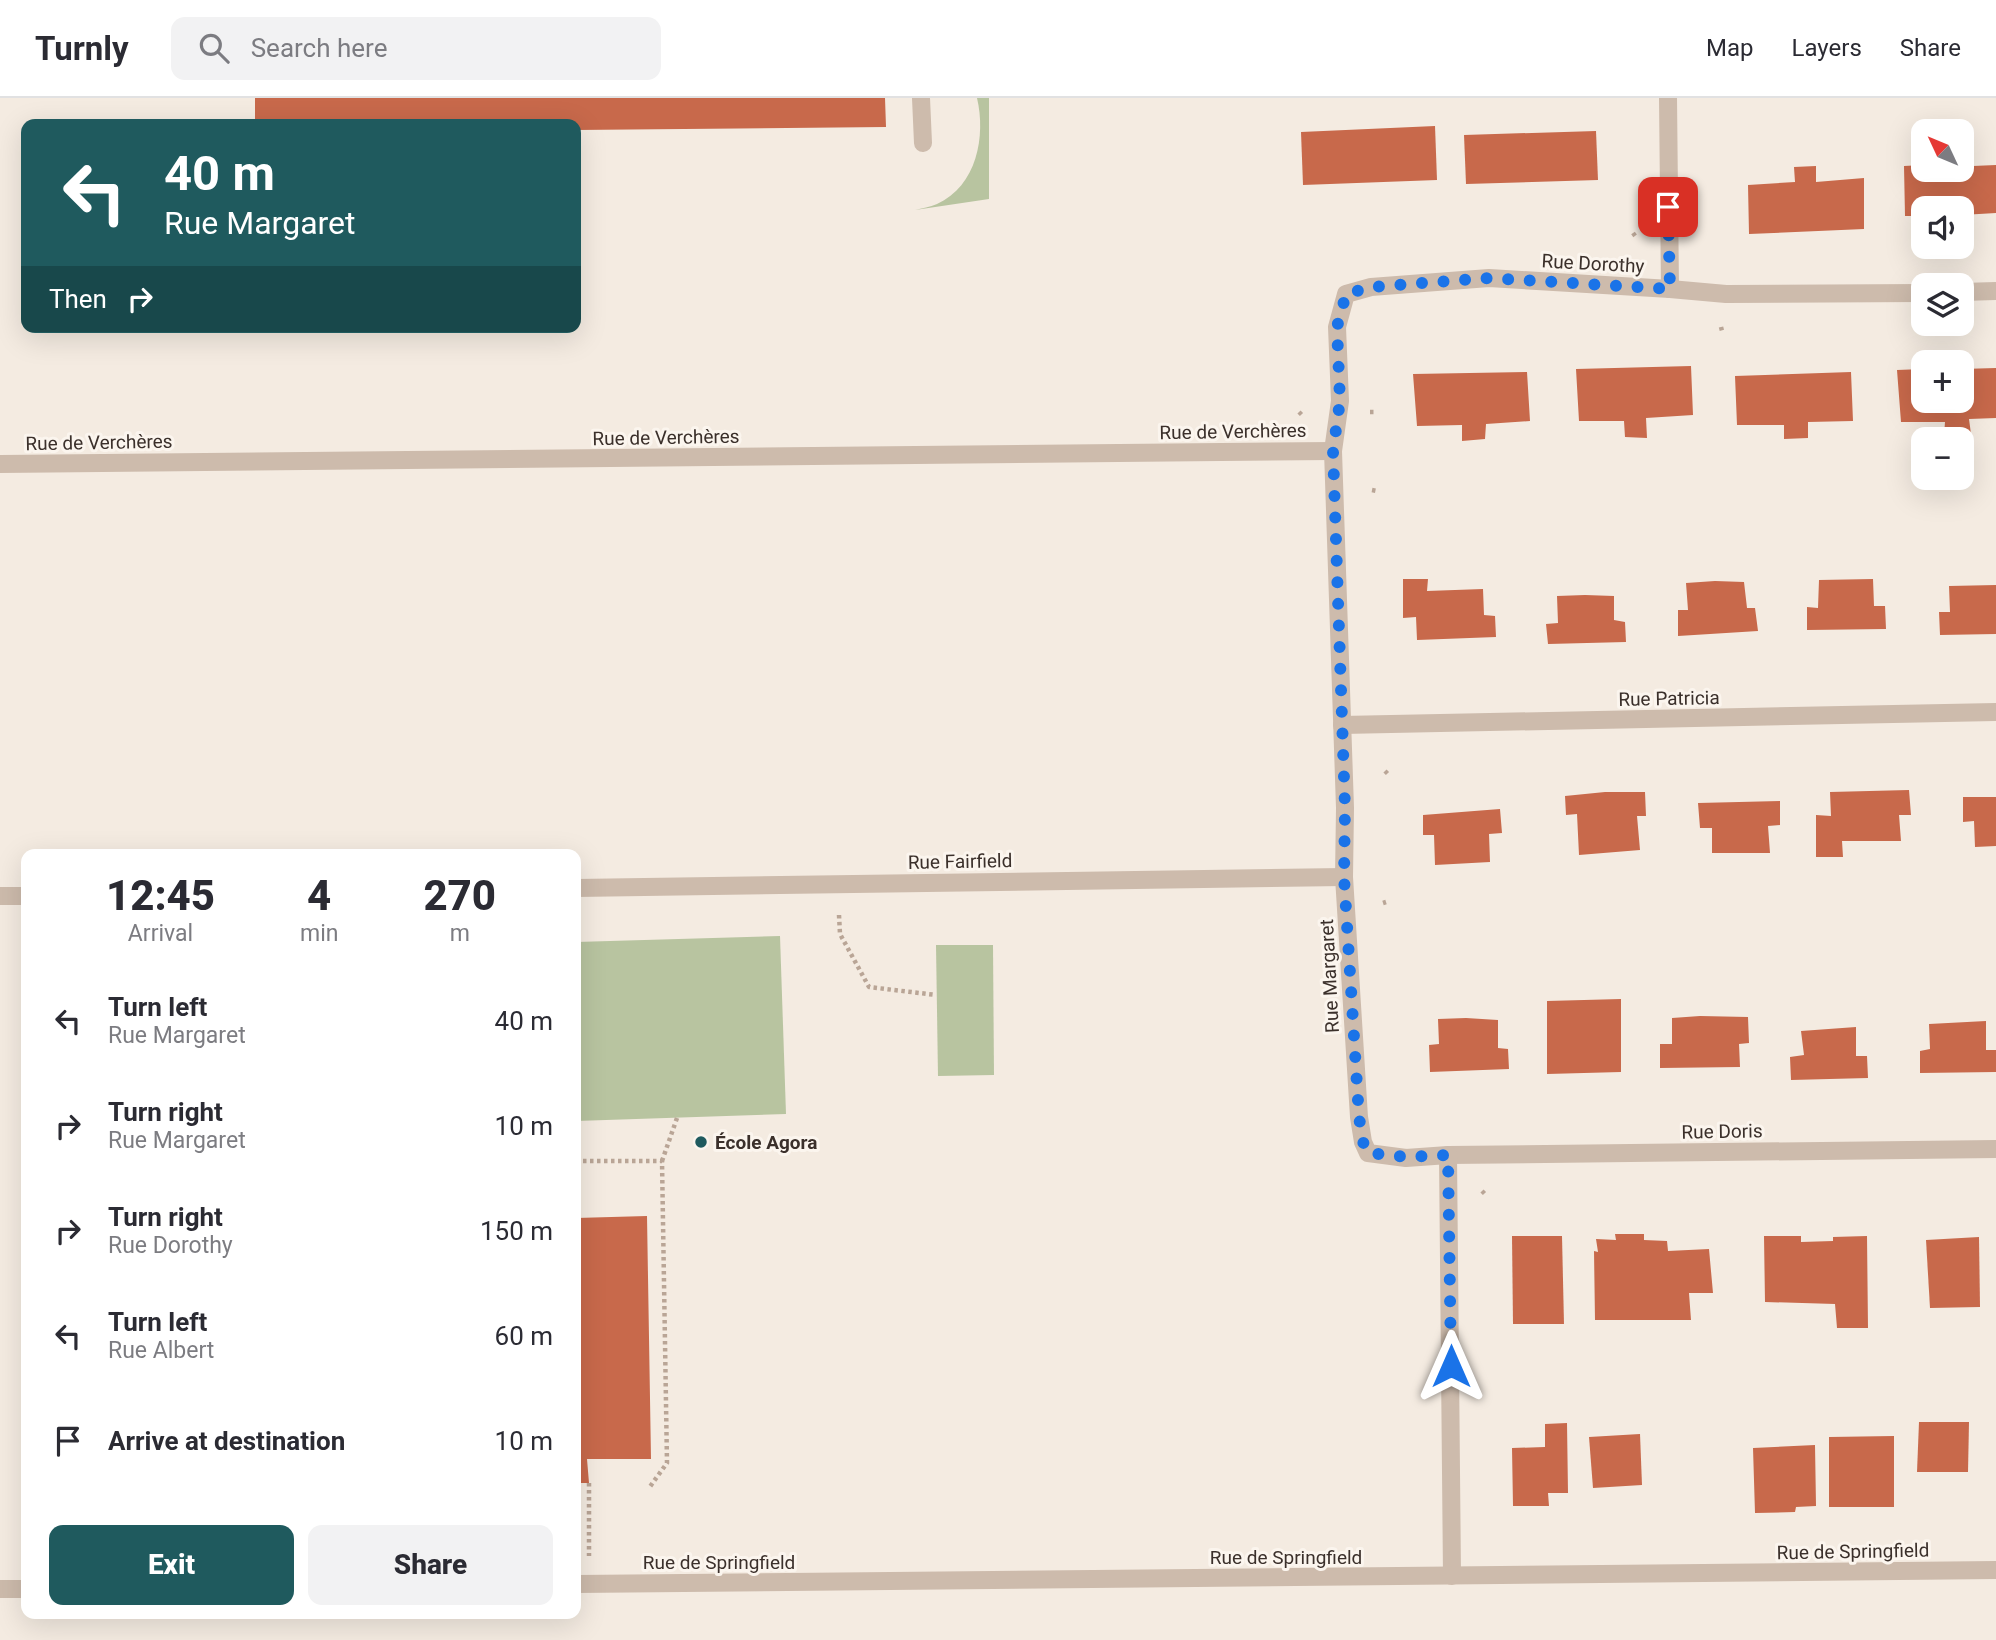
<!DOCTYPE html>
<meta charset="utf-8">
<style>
:root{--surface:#fff;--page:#f2f2f3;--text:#2b2b33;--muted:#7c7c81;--line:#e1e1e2;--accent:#1f5a5e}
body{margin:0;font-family:Roboto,sans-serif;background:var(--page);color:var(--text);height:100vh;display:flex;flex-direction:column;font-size:26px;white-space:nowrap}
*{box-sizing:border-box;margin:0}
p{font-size:23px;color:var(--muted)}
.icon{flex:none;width:38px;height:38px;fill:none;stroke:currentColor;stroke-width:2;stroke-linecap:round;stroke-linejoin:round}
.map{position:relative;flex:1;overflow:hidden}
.sheet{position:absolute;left:21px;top:751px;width:560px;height:770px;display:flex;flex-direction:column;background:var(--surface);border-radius:14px;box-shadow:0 7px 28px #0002}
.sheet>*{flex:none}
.hud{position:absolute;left:21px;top:21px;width:560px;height:214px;border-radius:14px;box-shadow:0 7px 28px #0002;background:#1f5a5e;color:#fff;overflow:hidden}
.needle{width:46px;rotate:314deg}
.fabs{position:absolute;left:1911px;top:21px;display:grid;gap:14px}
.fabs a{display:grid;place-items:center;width:63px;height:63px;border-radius:14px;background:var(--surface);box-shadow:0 7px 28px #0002;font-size:35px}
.pin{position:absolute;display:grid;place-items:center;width:60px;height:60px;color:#fff;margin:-30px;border-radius:14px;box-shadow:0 4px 10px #0006}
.me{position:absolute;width:77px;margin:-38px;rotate:0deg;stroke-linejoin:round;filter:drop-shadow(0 0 5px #0008)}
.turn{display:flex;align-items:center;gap:24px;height:147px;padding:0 28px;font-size:32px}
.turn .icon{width:91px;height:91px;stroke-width:2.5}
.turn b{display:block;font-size:49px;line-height:60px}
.then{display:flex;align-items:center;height:66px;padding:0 28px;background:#0003;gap:14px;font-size:26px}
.eta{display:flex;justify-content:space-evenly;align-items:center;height:119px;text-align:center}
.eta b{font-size:42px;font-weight:800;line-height:49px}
.primary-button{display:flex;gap:14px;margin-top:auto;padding:14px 28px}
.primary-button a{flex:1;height:80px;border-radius:14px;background:var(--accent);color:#fff;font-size:28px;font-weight:800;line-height:80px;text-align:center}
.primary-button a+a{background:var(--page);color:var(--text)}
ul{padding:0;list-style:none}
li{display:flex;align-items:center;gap:21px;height:105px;padding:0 28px}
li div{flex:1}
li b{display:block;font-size:26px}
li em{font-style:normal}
header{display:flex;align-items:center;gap:42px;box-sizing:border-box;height:98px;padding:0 35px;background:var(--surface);border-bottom:2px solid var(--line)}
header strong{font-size:33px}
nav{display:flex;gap:38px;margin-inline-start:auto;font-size:24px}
.search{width:490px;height:63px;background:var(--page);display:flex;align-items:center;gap:18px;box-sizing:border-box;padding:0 24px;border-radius:14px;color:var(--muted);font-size:26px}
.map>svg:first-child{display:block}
.green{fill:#b8c4a0}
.building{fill:#c8694b}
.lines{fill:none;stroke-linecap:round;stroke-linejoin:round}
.path{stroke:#b9a596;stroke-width:4.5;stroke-dasharray:3.5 3.5;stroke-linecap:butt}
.service{stroke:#cdbbac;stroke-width:18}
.minor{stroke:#cdbbac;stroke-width:18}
.route{stroke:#1a73e8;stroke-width:12;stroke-dasharray:0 21.6}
.poi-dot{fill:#1f5a5e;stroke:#fbf5ee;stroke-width:2.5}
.labels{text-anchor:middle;stroke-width:6;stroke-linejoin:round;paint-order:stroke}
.street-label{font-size:19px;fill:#3b302b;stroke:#fbf5ee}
.poi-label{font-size:19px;font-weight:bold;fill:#3b302b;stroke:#fbf5ee;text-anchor:start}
</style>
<header>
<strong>Turnly</strong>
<div class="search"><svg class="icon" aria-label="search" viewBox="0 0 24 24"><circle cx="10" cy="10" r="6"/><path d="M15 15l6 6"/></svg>Search here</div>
<nav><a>Map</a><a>Layers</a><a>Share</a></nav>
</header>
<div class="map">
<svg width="1996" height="1542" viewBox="0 0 1996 1542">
<rect width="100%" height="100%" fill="#f4ebe1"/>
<g class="green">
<path d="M977,0H989V101L915,112C922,110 930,109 937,106C977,88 986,38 977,0Z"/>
<polygon points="780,838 786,1016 576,1023 576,844"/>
<polygon points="936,847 993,847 994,977 938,978"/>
</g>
<g class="building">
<polygon points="255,0 885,0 886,29 576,32 576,26 255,26"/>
<polygon points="1435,28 1437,82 1303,87 1301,34"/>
<polygon points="1596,33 1598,82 1466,86 1464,37"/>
<polygon points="1962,51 1973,51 1973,68 1996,67 1996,115 1962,117 1962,110 1923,110 1923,118 1905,118 1904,68 1923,67 1923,72 1962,72"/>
<polygon points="1816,68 1816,84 1864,80 1864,131 1749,136 1748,87 1795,84 1794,69"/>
<polygon points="1691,268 1693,317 1646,320 1647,340 1625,339 1624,323 1579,323 1576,271"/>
<polygon points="1996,270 1996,320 1969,321 1971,336 1944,337 1945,324 1901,324 1897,272 1923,271 1923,303 1962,303 1962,271"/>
<polygon points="1527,274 1530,323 1486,326 1485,341 1462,343 1462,327 1417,328 1413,276"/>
<polygon points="1851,274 1853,323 1808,324 1808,340 1784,341 1784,327 1737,327 1735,278"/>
<polygon points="1403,481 1428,481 1427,493 1483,491 1484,517 1495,518 1496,539 1417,542 1416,519 1403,520"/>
<polygon points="1873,481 1874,508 1885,508 1886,531 1807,532 1807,509 1818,510 1819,482"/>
<polygon points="1715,483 1744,484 1747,510 1755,510 1758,533 1678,538 1678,512 1688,512 1686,485"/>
<polygon points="1996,487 1996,536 1940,537 1939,514 1950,514 1949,488"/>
<polygon points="1585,497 1614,498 1614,522 1625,524 1626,544 1548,546 1546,526 1558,525 1557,498"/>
<polygon points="1909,692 1911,717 1899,717 1901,743 1842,743 1843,759 1816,759 1816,717 1831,718 1830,694"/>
<polygon points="1605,694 1645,694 1646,718 1637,718 1640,752 1579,757 1577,716 1566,717 1565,698"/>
<polygon points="1963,699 1996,699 1996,748 1975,749 1974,723 1963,724"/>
<polygon points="1780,703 1780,727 1768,728 1770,755 1712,755 1712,730 1700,730 1698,705"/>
<polygon points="1500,711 1502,735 1489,736 1490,764 1435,767 1434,737 1423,737 1423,717"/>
<polygon points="1621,901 1621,974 1547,976 1547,903"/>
<polygon points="1700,918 1748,919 1749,945 1739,946 1740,969 1660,970 1660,946 1672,946 1672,920"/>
<polygon points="1466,920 1498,922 1498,950 1508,951 1509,971 1430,974 1429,947 1439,946 1438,921"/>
<polygon points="1986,923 1986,952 1996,952 1996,974 1920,975 1920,953 1930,951 1929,926"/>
<polygon points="1856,929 1856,958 1867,958 1868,980 1791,982 1790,959 1804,957 1801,933"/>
<polygon points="647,1118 651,1361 587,1361 589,1385 576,1385 576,1120"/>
<polygon points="1615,1136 1644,1136 1644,1142 1667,1143 1668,1153 1709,1151 1713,1195 1689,1195 1691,1222 1595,1222 1594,1153 1598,1154 1596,1141 1616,1142"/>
<polygon points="1512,1138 1562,1138 1564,1226 1513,1226"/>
<polygon points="1764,1138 1801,1138 1801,1144 1833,1143 1833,1139 1867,1138 1868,1230 1837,1230 1835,1206 1765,1204"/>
<polygon points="1979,1139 1980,1209 1930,1210 1926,1142"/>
<polygon points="1919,1324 1969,1324 1968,1374 1917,1374"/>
<polygon points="1567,1325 1568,1395 1548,1395 1549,1408 1513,1408 1512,1350 1545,1349 1545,1326"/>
<polygon points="1640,1336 1642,1387 1593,1390 1589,1339"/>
<polygon points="1894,1338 1894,1409 1829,1409 1829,1339"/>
<polygon points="1815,1347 1816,1408 1796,1409 1795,1414 1755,1415 1753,1350"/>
</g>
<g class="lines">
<g class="path">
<polyline points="1633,135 1636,139"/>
<polyline points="1721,229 1722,233"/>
<polyline points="1299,314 1303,318"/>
<polyline points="1370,314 1374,314"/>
<polyline points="1372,392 1377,393"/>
<polyline points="1385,673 1388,676"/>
<polyline points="1383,805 1386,804"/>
<polyline points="839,817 840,836 869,889 936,897"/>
<polyline points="576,1063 662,1063 667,1365 649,1390"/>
<polyline points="662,1063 677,1020"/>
<polyline points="1482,1093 1485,1096"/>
<polyline points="589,1385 589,1458"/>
<polyline points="444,1516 444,1517"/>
</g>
<polyline class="service" points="921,0 923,45"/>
<g class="minor">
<polyline points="1668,0 1670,191"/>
<polyline points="1962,194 1996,193"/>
<polyline points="1923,195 1726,196 1670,191 1489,180 1371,189 1346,196 1337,229 1340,303 1333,353 1345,710 1344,779 1359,1019 1363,1044 1368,1055 1406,1060 1448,1057 1996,1051"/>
<polyline points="0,366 1333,353"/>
<polyline points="1342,627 1996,614"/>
<polyline points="576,790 1344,779"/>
<polyline points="0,798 26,798"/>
<polyline points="1448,1057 1452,1478"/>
<polyline points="576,1486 1996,1472"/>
<polyline points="0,1491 26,1491"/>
</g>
</g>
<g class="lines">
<polyline class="route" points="1451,1268 1448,1057 1406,1059 1368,1055 1363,1044 1359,1019 1344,779 1345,710 1333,353 1340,303 1337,229 1346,196 1371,189 1489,180 1670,191 1668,109"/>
</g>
<circle class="poi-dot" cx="701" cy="1044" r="7"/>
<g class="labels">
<g class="street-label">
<text transform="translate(1593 165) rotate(3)" y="7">Rue Dorothy</text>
<text transform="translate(1233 333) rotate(-1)" y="7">Rue de Verchères</text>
<text transform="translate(666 339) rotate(-1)" y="7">Rue de Verchères</text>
<text transform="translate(99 344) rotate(-1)" y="7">Rue de Verchères</text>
<text transform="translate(1669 600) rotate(-1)" y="7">Rue Patricia</text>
<text transform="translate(960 763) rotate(-1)" y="7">Rue Fairfield</text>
<text transform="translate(1329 878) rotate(-93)" y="7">Rue Margaret</text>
<text transform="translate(1722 1033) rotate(-1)" y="7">Rue Doris</text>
<text transform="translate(1853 1453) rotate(-1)" y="7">Rue de Springfield</text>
<text x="1286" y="1466">Rue de Springfield</text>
<text x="719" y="1471">Rue de Springfield</text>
</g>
<g class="poi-label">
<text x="715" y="1051">École Agora</text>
</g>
</g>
</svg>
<div class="fabs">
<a><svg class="needle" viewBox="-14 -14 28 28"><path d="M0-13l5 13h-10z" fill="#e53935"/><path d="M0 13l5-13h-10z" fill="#7c7c81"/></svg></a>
<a><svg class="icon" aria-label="sound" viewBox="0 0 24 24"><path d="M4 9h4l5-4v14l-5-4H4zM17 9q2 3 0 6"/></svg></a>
<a><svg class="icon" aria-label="layers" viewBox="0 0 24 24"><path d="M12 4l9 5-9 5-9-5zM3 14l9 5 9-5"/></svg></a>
<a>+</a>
<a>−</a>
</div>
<div class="pin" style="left:1668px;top:109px;background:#d93025"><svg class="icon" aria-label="arrive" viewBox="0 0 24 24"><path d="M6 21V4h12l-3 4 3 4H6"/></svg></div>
<svg class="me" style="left:1451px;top:1268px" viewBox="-20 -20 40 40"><path d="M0-17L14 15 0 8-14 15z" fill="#1a73e8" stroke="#fff" stroke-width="4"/></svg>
<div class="hud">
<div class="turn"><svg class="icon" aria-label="left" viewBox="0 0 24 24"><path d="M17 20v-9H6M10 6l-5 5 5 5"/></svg><div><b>40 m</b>Rue Margaret</div></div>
<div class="then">Then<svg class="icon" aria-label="right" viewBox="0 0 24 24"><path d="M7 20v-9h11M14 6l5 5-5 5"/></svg></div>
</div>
<section class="sheet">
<div class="eta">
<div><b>12:45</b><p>Arrival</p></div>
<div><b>4</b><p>min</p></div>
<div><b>270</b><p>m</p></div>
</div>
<ul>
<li><svg class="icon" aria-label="left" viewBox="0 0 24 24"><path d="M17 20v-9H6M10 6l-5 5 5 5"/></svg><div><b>Turn left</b><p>Rue Margaret</p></div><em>40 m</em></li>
<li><svg class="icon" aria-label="right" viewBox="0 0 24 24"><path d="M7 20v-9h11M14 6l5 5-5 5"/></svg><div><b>Turn right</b><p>Rue Margaret</p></div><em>10 m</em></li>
<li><svg class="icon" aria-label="right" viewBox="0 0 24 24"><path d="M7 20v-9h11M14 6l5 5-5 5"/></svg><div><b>Turn right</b><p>Rue Dorothy</p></div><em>150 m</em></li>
<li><svg class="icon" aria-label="left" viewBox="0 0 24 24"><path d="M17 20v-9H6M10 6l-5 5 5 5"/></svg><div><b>Turn left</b><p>Rue Albert</p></div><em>60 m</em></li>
<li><svg class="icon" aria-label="arrive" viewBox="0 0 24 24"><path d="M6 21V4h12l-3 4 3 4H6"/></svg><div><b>Arrive at destination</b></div><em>10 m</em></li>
</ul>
<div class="primary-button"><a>Exit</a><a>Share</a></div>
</section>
</div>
